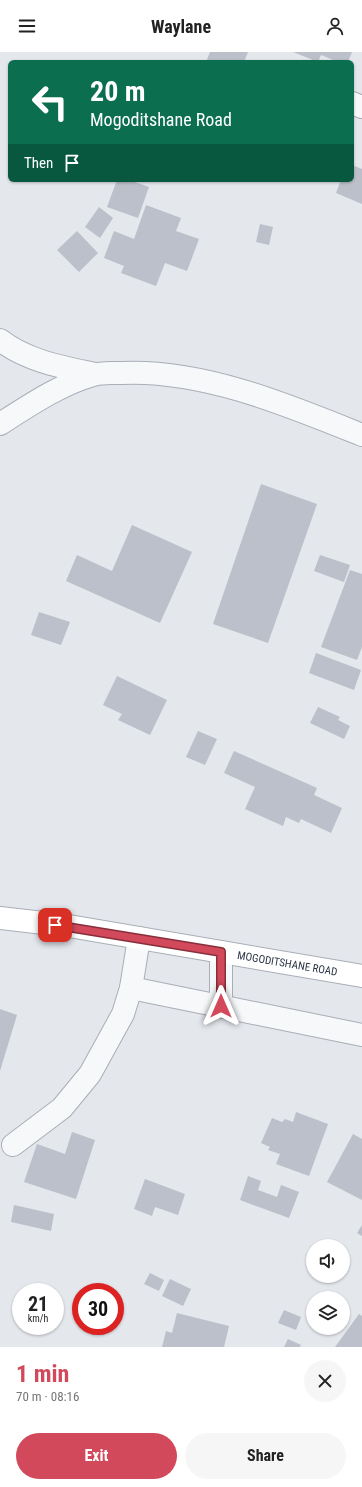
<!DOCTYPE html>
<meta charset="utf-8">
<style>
:root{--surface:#fff;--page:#f6f6f6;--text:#222;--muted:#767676;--accent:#d1495b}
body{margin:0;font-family:"Roboto Condensed",sans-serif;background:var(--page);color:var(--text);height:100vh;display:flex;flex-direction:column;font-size:15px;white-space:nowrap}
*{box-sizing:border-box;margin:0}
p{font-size:13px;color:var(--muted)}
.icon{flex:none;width:22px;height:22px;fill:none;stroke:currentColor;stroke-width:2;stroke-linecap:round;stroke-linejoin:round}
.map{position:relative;height:1295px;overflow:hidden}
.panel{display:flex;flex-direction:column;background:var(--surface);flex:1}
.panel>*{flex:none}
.guide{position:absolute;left:8px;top:8px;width:346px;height:122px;border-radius:6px;box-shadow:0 1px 3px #0004;background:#0b6e4f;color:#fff;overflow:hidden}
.tools{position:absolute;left:306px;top:1187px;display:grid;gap:8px}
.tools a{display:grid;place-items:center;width:44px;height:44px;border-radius:50%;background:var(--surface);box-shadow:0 1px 3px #0004;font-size:20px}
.speed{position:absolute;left:12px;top:1231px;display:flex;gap:8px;font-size:20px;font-weight:700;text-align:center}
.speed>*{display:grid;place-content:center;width:52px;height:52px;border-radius:50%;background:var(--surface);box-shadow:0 1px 3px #0004;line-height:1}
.speed small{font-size:10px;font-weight:400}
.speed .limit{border:6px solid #d22;background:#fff;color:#111}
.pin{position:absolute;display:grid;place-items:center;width:34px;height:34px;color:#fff;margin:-17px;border-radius:8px;box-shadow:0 2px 6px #0006}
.me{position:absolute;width:44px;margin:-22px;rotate:0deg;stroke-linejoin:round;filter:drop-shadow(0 0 3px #0008)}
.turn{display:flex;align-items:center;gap:14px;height:84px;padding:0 16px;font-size:18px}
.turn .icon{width:52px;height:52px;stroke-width:2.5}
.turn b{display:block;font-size:28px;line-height:34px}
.then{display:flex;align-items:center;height:38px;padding:0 16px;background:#0003;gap:8px;font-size:15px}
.round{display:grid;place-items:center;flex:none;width:42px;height:42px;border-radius:21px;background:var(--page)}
.headline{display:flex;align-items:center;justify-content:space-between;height:68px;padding:0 16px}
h1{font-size:24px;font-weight:700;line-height:30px;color:var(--accent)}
.button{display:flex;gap:8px;margin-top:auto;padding:8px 16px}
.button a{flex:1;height:46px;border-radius:24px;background:var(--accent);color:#fff;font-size:16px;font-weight:700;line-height:46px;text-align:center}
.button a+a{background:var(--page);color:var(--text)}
header{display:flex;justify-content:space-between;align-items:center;height:52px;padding:0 16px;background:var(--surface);font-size:18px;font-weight:700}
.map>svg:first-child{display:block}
.building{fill:#bbc0ca}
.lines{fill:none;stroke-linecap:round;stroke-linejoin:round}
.street-casing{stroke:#a9aeb7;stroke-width:24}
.secondary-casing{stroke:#a9aeb7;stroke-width:24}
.street{stroke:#f7f8fa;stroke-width:22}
.secondary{stroke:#fff;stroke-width:22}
.route-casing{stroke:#882f3b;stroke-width:10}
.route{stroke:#d1495b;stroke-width:7}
.labels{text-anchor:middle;stroke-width:3.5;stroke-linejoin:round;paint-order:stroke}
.street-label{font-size:11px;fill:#2b3445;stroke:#f4f6f9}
</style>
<header><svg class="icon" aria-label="menu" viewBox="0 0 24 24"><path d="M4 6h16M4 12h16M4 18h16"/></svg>Waylane<svg class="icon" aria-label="person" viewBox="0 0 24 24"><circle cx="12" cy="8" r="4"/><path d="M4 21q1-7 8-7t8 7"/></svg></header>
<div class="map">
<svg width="362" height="1295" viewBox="0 0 362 1295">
<rect width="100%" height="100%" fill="#e4e7ec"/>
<g class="building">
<polygon points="210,0 248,0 244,10 206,10"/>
<polygon points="293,0 352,0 348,10 338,10 321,3 318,10"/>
<polygon points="352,113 362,117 362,152 336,141 341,128 352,128"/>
<polygon points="117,128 129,128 149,135 138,166 107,155"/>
<polygon points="146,153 181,166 176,179 199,187 187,219 165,211 156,234 121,221 124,214 104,206 114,179 134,187"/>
<polygon points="99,155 113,166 100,186 85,175"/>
<polygon points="260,172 273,175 269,193 256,190"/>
<polygon points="77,179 98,201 79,220 57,198"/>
<polygon points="261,432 317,452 268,591 213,572"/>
<polygon points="132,473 192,500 160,571 66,529 77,503 112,519"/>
<polygon points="320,503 350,513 344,530 314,519"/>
<polygon points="350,518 362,522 362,595 357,608 321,595"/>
<polygon points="39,560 70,570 61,593 31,583"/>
<polygon points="316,601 361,618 354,638 309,621"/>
<polygon points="117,624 167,648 150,683 118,668 122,662 103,653"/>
<polygon points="318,655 340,665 338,668 350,674 344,687 310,671"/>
<polygon points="198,679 217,687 205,713 186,705"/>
<polygon points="234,699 317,736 314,743 342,756 331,781 301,767 299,771 286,765 283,774 245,757 255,735 224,721"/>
<polygon points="0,957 17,963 0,1019"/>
<polygon points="296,1060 328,1072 309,1124 276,1112 280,1102 268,1098 270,1095 261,1091 272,1066 282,1070 285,1067 293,1070"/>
<polygon points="72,1080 95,1088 76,1147 24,1130 37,1092 65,1102"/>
<polygon points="353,1082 362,1087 362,1148 327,1130"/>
<polygon points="248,1124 261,1129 258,1138 277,1145 281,1133 299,1140 289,1166 240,1148"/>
<polygon points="145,1127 185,1142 178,1163 155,1155 152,1164 134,1157"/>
<polygon points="14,1153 54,1162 51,1179 11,1170"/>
<polygon points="362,1173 362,1184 357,1181"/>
<polygon points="150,1221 164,1228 159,1239 144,1232"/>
<polygon points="170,1227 191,1237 183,1254 162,1244"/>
<polygon points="284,1258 301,1265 296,1278 278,1271"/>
<polygon points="177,1261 229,1274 224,1295 162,1295 166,1279 172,1281"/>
<polygon points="359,1262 362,1264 362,1295 335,1295"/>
<polygon points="288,1287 301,1293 300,1295 284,1295"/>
</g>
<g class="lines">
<defs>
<g id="street">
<polyline points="352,51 362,55"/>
<path d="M0,288C27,309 62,315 95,322"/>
<path d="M0,372C30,353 59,333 93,323C102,320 112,321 121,321C202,317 288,353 362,383"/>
<polyline points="131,936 362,983"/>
<polyline points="221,954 221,900"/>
<polyline points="13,1093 62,1056 90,1022 123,962 131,936 139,886"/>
</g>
<g id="secondary">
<path id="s1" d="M0,866L69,874L362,924"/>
</g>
</defs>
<use href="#street" class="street-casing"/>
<use href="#secondary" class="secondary-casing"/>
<use href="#street" class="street"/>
<use href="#secondary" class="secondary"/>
</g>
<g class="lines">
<defs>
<polyline id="route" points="55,873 221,900 221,954"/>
</defs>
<use href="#route" class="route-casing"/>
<use href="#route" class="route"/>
</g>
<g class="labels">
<g class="street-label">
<text dy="4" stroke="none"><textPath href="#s1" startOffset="291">MOGODITSHANE ROAD</textPath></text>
</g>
</g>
</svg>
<div class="tools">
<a><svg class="icon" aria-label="sound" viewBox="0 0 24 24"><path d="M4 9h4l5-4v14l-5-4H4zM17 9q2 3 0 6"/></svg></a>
<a><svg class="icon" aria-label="layers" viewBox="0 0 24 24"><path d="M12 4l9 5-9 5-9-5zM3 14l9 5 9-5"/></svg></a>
</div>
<div class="speed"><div>21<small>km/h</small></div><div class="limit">30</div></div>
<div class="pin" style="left:55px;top:873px;background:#d93025"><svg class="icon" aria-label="arrive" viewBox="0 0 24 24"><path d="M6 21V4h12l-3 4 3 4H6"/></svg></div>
<svg class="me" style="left:221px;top:954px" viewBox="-20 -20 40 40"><path d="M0-17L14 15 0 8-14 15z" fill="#d1495b" stroke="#fff" stroke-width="4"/></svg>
<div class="guide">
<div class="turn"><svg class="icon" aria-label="left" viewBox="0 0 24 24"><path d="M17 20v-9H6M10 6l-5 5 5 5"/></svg><div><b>20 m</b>Mogoditshane Road</div></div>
<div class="then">Then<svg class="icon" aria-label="arrive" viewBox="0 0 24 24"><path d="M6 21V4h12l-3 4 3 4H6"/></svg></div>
</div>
</div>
<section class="panel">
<div class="headline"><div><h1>1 min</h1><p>70 m · 08:16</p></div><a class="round"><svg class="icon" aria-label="close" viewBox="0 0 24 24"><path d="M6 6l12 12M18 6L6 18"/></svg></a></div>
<div class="button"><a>Exit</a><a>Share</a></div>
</section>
